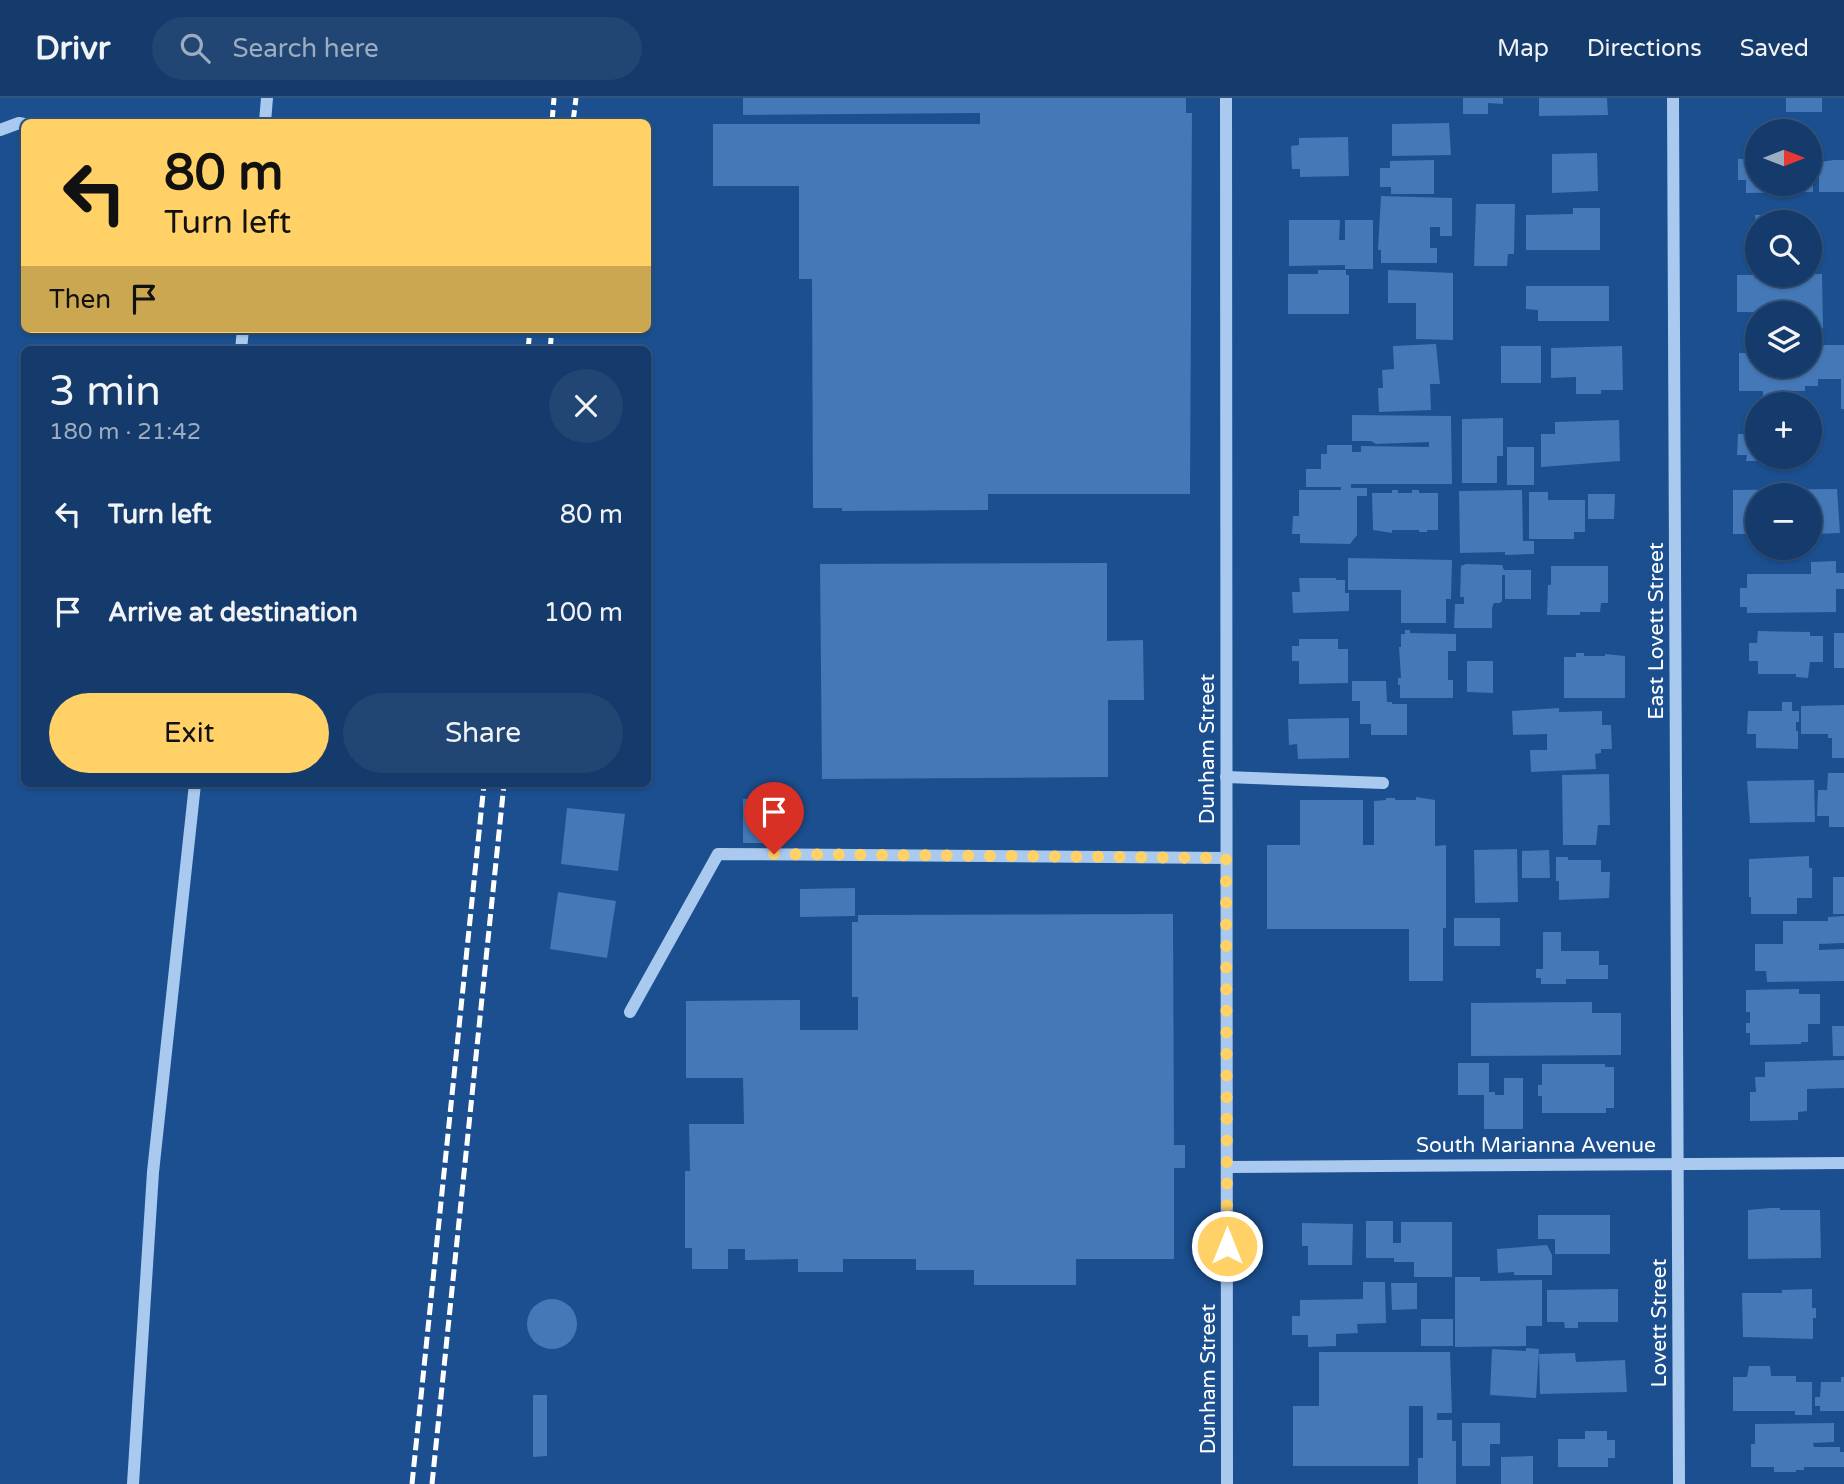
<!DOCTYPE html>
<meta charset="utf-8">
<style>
:root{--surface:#143b6b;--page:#214673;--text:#f1f3f6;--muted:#9dadc1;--line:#33557e;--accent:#ffd166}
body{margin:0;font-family:"Varela Round",sans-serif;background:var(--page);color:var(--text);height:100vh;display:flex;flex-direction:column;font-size:26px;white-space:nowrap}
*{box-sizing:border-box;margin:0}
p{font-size:23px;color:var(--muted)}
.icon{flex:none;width:38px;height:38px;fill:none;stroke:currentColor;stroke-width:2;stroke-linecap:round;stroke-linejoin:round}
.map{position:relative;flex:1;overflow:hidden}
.side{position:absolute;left:21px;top:248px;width:630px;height:441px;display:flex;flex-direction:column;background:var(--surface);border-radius:10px;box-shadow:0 2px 5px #0004,0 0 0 2px var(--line)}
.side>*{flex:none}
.hud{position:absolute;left:21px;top:21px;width:630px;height:214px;border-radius:10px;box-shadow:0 2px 5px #0004,0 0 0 2px var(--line);background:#ffd166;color:#111;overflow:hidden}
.needle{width:46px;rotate:90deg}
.fabs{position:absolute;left:1745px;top:21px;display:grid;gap:14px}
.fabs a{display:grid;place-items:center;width:77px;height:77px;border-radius:50%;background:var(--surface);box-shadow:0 2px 5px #0004,0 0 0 2px var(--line);font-size:35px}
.pin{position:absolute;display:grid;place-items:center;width:60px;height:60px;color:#fff;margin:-72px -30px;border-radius:50% 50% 50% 0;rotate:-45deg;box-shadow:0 0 7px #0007}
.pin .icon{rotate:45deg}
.me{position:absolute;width:77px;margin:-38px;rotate:0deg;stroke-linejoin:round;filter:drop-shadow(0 0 5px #0008)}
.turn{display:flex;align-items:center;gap:24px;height:147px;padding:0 28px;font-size:32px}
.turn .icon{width:91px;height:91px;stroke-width:2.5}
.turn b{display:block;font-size:49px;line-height:60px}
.then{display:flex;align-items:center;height:66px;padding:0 28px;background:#0003;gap:14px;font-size:26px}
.round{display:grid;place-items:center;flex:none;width:74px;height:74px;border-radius:37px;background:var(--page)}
.summary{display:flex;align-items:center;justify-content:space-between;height:119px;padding:0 28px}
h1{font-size:42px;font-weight:600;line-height:52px}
.primary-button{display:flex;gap:14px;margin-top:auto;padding:14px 28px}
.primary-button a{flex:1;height:80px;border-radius:42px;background:var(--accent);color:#111;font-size:28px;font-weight:600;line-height:80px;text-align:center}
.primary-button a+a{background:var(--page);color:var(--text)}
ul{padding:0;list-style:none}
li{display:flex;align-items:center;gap:21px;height:98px;padding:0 28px}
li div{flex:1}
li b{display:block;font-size:26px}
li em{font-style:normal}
header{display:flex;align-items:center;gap:42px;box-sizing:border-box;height:98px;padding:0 35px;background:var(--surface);border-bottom:2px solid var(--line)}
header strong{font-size:33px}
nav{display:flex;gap:38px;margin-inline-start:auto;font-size:24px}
.search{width:490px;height:63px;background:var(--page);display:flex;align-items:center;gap:18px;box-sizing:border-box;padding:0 24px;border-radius:38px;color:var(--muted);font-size:26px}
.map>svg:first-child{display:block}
.building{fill:#4478b7}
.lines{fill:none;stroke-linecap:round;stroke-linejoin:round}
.minor{stroke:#a9c9ee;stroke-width:12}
.rail{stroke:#fff;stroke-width:5;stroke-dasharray:12 5;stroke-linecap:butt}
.route{stroke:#ffd166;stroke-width:12;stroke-dasharray:0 21.6}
.labels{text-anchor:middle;stroke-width:6;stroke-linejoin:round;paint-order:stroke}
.street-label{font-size:21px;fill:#fff;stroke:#1b4f8f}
</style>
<header>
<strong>Drivr</strong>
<div class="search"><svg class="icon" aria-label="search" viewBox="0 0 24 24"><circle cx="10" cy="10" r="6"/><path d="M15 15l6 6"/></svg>Search here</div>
<nav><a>Map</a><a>Directions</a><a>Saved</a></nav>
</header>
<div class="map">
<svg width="1844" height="1386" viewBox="0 0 1844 1386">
<rect width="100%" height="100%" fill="#1b4f8f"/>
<g class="building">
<polygon points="743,0 1186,0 1186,15 1192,15 1190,396 988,396 988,412 842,413 842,410 813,410 812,181 799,181 799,88 713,88 713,26 980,26 980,15 743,17"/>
<polygon points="1463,0 1503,0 1503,6 1488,5 1488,16 1463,16"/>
<polygon points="1539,0 1607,0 1608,17 1539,18"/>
<rect x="1786" y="0" width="36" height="14"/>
<polygon points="1449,25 1451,57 1392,58 1392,26"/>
<polygon points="1348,39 1349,78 1300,79 1300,71 1292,71 1291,48 1299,47 1299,40"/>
<polygon points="1749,42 1757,42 1757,86 1810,86 1810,57 1813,57 1813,94 1746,95 1746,82 1738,82 1738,61 1749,61"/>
<polygon points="1597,55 1598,93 1552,95 1552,56"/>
<polygon points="1434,62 1434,96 1391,96 1391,89 1380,89 1380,70 1390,70 1390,63"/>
<polygon points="1834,62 1844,62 1844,94 1819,94 1819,64"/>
<polygon points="1381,98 1452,100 1452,138 1440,138 1440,129 1430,129 1430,150 1437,150 1437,165 1381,165 1381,152 1378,152"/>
<polygon points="1476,106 1515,106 1514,156 1508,156 1507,168 1474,168"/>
<polygon points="1573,110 1600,110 1600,152 1526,152 1526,117 1573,116"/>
<polygon points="1755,117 1794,117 1795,124 1756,124"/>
<polygon points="1289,122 1340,122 1339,142 1345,142 1345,122 1373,122 1373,171 1345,171 1345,167 1289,168"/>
<polygon points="1318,172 1346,172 1346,177 1349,177 1349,216 1288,216 1288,176 1318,176"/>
<polygon points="1388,172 1453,175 1453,242 1416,241 1416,205 1388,205"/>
<polygon points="1822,176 1823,230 1810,230 1810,215 1737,214 1737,177"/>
<polygon points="1526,188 1609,188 1609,223 1538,223 1538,212 1526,211"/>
<polygon points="1810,243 1819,243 1819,247 1844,247 1844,311 1841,311 1841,281 1818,281 1818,288 1805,288 1805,293 1790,293 1790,306 1763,306 1763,293 1739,293 1739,255 1757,255 1757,268 1810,268"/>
<polygon points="1436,246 1440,286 1430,286 1431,312 1379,314 1378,290 1383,290 1382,272 1394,271 1393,248"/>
<rect x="1501" y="248" width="40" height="37"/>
<polygon points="1622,248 1623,292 1601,292 1601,296 1576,296 1576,279 1551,280 1551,250"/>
<polygon points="1352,317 1451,318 1452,386 1351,386 1351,390 1367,390 1367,398 1357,398 1357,437 1350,446 1300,445 1300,436 1292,436 1293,418 1299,418 1299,392 1341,392 1341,389 1306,389 1306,371 1321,371 1321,356 1327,356 1327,347 1352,347 1352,354 1361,354 1361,348 1429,349 1429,344 1376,346 1371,343 1352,343"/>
<polygon points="1503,320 1503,358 1497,358 1497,385 1462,385 1462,321"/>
<polygon points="1619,322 1620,363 1541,369 1541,336 1555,336 1555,324"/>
<polygon points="1746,326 1757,326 1757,359 1794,359 1794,363 1746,363 1747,357 1737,357 1738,336 1746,336"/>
<rect x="1507" y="349" width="27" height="38"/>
<polygon points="1837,391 1840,435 1813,436 1813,433 1810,433 1810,397 1757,397 1757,436 1733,436 1733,392"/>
<polygon points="1392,392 1398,392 1398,395 1412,395 1412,392 1419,392 1419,395 1438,395 1438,432 1427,432 1427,434 1419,434 1419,432 1392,432 1392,435 1373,432 1372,395 1392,395"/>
<polygon points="1522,392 1523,443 1534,443 1534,456 1505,457 1505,454 1460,455 1459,393"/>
<polygon points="1529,394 1548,394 1548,402 1585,402 1585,434 1574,434 1574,441 1529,441"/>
<polygon points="1588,396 1615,396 1614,421 1588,421"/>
<polygon points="1348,460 1452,462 1451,501 1446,501 1446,525 1401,525 1401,492 1348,492"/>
<polygon points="1836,463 1836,475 1844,475 1844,491 1836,491 1836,514 1747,515 1747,509 1740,509 1740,490 1747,490 1747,476 1811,476 1811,464"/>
<polygon points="1107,465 1107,543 1143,542 1144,602 1108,602 1108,679 822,681 820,466"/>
<polygon points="1466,466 1502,467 1504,472 1531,472 1531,501 1505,501 1505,477 1502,477 1502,503 1500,505 1494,505 1492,510 1492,530 1454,530 1455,506 1464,506 1464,499 1460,499 1461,468"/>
<polygon points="1551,468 1608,468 1608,505 1601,505 1600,514 1580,514 1580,517 1547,517 1548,487 1551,487"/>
<polygon points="1299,480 1336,480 1336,482 1345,482 1345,495 1349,495 1349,513 1293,515 1292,494 1300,494"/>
<polygon points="1405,532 1410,532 1410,535 1456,536 1456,553 1448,553 1448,582 1453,582 1453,600 1400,600 1400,587 1398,587 1398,580 1401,580 1399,549 1401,549 1401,536 1405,536"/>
<polygon points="1758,533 1810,534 1810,538 1823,538 1823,564 1810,564 1808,580 1796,579 1796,576 1758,576 1758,563 1749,563 1749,545 1757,545"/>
<rect x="1834" y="535" width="10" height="35"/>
<polygon points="1299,541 1338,541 1338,551 1348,551 1348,585 1299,586 1299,563 1292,563 1292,548 1299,548"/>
<polygon points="1576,555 1584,555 1584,558 1605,558 1605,556 1625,558 1625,600 1564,600 1564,559 1576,559"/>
<polygon points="1467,563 1493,563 1493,595 1467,594"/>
<polygon points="1352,583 1386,583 1387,604 1392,604 1392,606 1407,606 1407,637 1371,637 1371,626 1360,626 1360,603 1352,603"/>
<polygon points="1782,604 1792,604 1792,613 1799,613 1799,624 1796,624 1796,633 1798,633 1798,651 1756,650 1756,636 1747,636 1748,613 1782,613"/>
<polygon points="1844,607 1844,660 1832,660 1832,640 1828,640 1828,636 1801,636 1801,608"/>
<polygon points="1559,610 1559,614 1602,613 1602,627 1611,627 1612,651 1601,651 1601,655 1595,656 1596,671 1531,674 1530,652 1547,652 1547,636 1513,637 1512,613"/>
<polygon points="1349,620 1349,660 1298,661 1297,646 1289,647 1288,621"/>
<polygon points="1828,675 1844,675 1844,729 1829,729 1829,718 1817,718 1818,692 1827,692"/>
<polygon points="1609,676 1610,727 1598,727 1596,747 1563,747 1562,677"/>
<polygon points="1814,682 1815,724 1750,725 1747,683"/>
<polygon points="1416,699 1435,702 1435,748 1446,747 1446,830 1443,830 1443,883 1409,883 1409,831 1267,831 1267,747 1300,747 1300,702 1363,702 1363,747 1374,747 1374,703 1386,702 1386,700 1395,700 1395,702 1416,702"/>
<rect x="743" y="701" width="39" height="44"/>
<polygon points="567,710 625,716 618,773 561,766"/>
<polygon points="1517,751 1518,804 1475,805 1474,752"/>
<polygon points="1549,752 1550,780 1522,780 1522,753"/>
<polygon points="1809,758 1809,770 1812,770 1812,800 1797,800 1797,816 1751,816 1751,799 1749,799 1749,761"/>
<polygon points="1556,759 1568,759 1568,762 1601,762 1601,774 1610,774 1609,800 1559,802 1559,783 1556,783"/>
<rect x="1833" y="779" width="11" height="37"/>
<polygon points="855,790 855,818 800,819 800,791"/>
<polygon points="558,794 616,803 607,860 550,851"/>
<polygon points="1173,816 1174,1047 1185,1047 1185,1070 1174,1070 1174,1161 1076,1161 1076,1187 974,1187 974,1172 916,1172 916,1161 843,1161 843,1174 798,1174 798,1161 745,1162 745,1151 728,1151 728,1171 692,1171 692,1150 685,1150 685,1073 690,1073 689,1026 744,1026 743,980 686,980 686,903 800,902 800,932 858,932 858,899 852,899 852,824 858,824 858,817"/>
<polygon points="1844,818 1844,845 1819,846 1819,852 1844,851 1844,883 1767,884 1766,873 1755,873 1755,846 1783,846 1783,823 1828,823 1828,819"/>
<rect x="1454" y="820" width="46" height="28"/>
<polygon points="1543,834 1561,834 1561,853 1599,853 1599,867 1608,867 1608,881 1566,881 1566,886 1541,886 1541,880 1536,880 1536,871 1543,871"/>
<polygon points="1799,891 1799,896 1820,896 1820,926 1808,926 1808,944 1801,944 1801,946 1750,947 1750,935 1746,935 1746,925 1750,925 1750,914 1746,914 1746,892"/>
<polygon points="1592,904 1592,915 1621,915 1621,957 1471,958 1471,905"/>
<polygon points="1832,928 1844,928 1844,958 1833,958"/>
<polygon points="1844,962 1844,990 1807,991 1807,1013 1798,1014 1798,1022 1750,1023 1750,994 1756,994 1755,979 1765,979 1765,964"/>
<polygon points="1458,965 1489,965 1489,994 1495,994 1495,997 1504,997 1504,980 1523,980 1523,1031 1484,1031 1484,997 1458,997"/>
<polygon points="1542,966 1605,966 1605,969 1614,969 1614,1010 1606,1010 1606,1015 1542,1015 1542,998 1538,998 1538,987 1542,987"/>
<polygon points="1771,1110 1780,1110 1780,1112 1820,1112 1821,1160 1748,1161 1748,1112"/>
<polygon points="1538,1117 1610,1117 1610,1156 1555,1156 1555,1141 1538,1141"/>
<polygon points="1366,1123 1393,1123 1393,1145 1401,1145 1401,1124 1452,1124 1452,1179 1414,1179 1414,1164 1394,1164 1394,1160 1366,1160"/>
<polygon points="1302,1125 1353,1126 1352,1167 1308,1167 1308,1148 1302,1148"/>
<polygon points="1547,1147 1552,1157 1552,1177 1514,1177 1514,1174 1498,1175 1497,1151"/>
<polygon points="1455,1179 1480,1179 1480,1183 1542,1182 1542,1228 1526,1228 1526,1248 1455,1249"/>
<polygon points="1363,1184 1385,1184 1386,1225 1357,1226 1358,1235 1336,1236 1336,1248 1308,1249 1308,1237 1292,1237 1292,1218 1300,1218 1300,1202 1363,1201"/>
<polygon points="1391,1185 1417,1185 1417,1211 1392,1212"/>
<polygon points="1618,1191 1618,1224 1578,1224 1578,1230 1565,1230 1564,1224 1547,1224 1547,1192"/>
<polygon points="1812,1191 1812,1210 1816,1210 1816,1220 1813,1220 1813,1241 1743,1239 1742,1195 1782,1195 1782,1192"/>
<circle cx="552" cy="1226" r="25"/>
<rect x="1421" y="1221" width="32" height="27"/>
<polygon points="1526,1250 1539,1251 1536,1300 1490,1297 1492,1251 1526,1253"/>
<polygon points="1319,1254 1450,1254 1452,1315 1437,1315 1437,1322 1452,1322 1452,1343 1456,1343 1456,1386 1418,1386 1418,1360 1423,1360 1423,1308 1409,1308 1409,1368 1293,1368 1293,1308 1319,1308"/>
<polygon points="1575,1255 1576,1264 1625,1262 1627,1294 1540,1296 1539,1256"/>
<polygon points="1749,1268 1770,1268 1771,1278 1796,1278 1796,1284 1812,1284 1812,1317 1795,1317 1795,1313 1733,1313 1733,1279 1747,1279"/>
<polygon points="1841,1279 1844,1279 1844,1313 1820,1313 1820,1308 1815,1308 1815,1299 1820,1299 1821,1284 1841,1284"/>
<polygon points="533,1297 547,1297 547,1358 533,1359"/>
<polygon points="1462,1325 1500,1325 1500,1346 1490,1346 1490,1368 1462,1368"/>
<polygon points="1834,1325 1834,1344 1813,1345 1814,1349 1840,1349 1840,1354 1844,1354 1844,1369 1804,1369 1804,1372 1796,1372 1796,1374 1774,1374 1774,1369 1751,1369 1751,1346 1755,1346 1755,1326"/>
<polygon points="1585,1333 1607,1333 1607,1342 1615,1342 1615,1360 1608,1360 1608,1369 1558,1369 1558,1341 1585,1341"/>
<polygon points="1533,1358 1533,1386 1501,1386 1501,1359"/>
</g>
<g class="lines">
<g class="minor">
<polyline points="1226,0 1227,1386"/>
<polyline points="1673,0 1679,1386"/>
<polyline points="265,24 267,0"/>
<polyline points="0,32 19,25 24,26"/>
<polyline points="241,252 243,231"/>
<polyline points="1226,679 1383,685"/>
<polyline points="630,914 718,756 1226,760"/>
<polyline points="1228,1069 1844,1065"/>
<polyline points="133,1386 153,1074 195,686"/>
</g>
<g class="rail">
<polyline points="552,24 554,0"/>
<polyline points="573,24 576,0"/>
<polyline points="528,252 530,231"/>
<polyline points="550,252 552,231"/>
<polyline points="412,1386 484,686"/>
<polyline points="432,1386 504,686"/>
</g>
</g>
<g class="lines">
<polyline class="route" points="774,756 1226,760 1227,1148"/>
</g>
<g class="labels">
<g class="street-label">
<text transform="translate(1656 533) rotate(-90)" y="7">East Lovett Street</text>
<text transform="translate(1207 651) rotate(-90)" y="7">Dunham Street</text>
<text x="1536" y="1054">South Marianna Avenue</text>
<text transform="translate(1659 1225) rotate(-90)" y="7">Lovett Street</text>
<text transform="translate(1208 1281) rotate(-90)" y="7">Dunham Street</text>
</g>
</g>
</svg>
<div class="fabs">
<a><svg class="needle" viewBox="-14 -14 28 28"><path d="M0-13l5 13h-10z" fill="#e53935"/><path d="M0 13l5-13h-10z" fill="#9dadc1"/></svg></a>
<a><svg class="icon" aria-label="search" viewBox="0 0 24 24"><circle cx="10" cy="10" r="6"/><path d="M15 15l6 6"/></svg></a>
<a><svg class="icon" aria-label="layers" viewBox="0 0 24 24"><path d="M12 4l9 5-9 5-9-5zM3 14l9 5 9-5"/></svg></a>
<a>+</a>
<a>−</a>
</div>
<div class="pin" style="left:774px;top:756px;background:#d93025"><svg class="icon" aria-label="arrive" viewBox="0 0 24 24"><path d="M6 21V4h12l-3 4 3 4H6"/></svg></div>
<svg class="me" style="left:1227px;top:1148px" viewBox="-20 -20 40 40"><circle r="17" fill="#ffd166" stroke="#fff" stroke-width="3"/><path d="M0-11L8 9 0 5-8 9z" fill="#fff"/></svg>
<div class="hud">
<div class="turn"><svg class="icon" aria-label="left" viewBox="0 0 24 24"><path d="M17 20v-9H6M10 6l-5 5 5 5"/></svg><div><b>80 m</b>Turn left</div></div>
<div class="then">Then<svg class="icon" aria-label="arrive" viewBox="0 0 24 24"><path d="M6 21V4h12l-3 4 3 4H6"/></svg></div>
</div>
<section class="side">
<div class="summary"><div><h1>3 min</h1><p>180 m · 21:42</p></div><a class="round"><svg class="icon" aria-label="close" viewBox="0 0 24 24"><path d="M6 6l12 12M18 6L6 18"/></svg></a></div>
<ul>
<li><svg class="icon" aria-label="left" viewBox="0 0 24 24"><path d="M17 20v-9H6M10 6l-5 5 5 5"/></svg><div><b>Turn left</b></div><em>80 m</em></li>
<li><svg class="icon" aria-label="arrive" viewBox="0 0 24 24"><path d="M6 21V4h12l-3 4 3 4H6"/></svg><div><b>Arrive at destination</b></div><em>100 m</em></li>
</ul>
<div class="primary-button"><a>Exit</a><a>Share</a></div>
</section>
</div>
